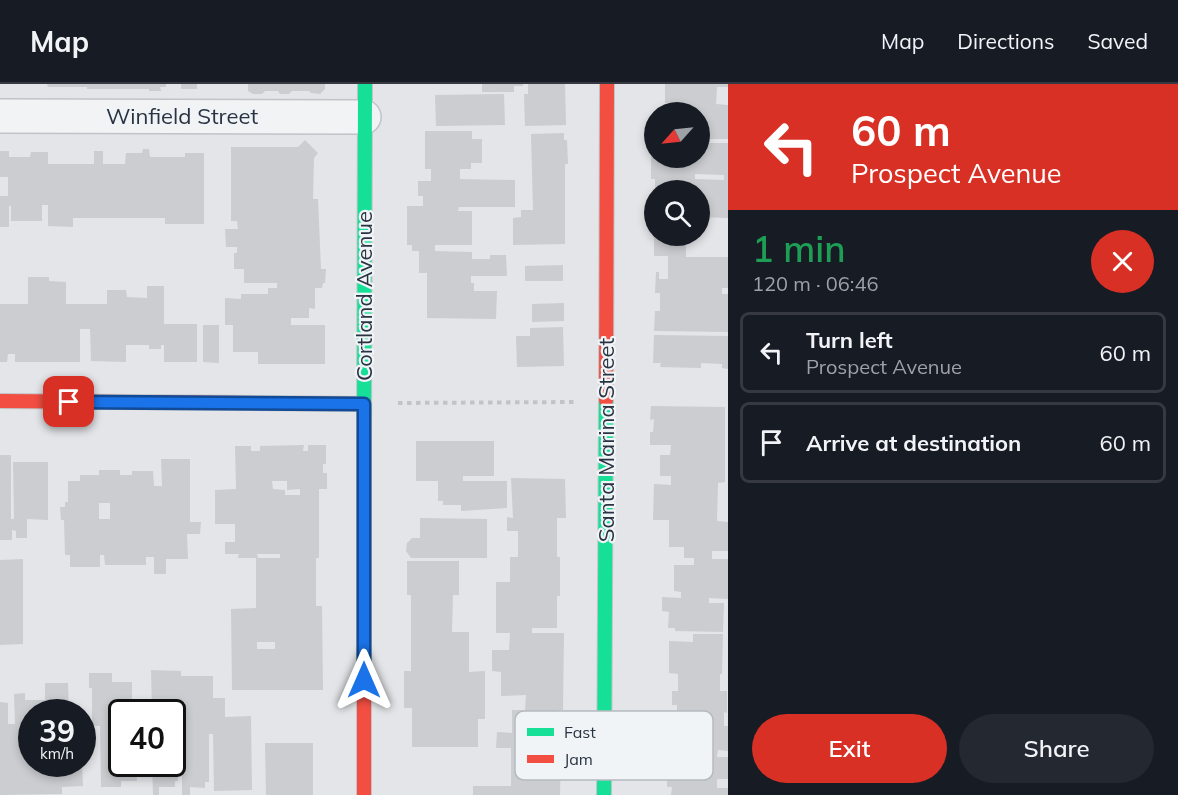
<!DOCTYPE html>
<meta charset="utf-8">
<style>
:root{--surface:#171b24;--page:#242831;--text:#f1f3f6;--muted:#9ea1a6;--line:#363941;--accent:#d93025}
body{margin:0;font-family:Mulish,sans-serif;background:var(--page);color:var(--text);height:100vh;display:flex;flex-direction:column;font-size:22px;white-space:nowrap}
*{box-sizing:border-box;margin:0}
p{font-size:20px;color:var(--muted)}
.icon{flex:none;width:33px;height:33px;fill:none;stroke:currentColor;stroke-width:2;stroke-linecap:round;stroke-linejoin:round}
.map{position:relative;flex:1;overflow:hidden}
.sheet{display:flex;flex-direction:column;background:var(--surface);width:450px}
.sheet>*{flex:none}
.banner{background:#d93025;color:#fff;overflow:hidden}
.needle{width:39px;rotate:243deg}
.buttons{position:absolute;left:644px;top:18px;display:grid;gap:12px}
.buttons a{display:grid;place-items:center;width:66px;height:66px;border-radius:50%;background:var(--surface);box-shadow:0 3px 9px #0003;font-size:30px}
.speed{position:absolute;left:18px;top:615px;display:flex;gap:12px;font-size:30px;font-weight:700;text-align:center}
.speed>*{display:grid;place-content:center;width:78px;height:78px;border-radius:50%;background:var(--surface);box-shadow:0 3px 9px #0003;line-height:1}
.speed small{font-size:15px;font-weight:400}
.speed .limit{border:3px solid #111;border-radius:9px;background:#fff;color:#111}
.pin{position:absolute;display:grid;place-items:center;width:51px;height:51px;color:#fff;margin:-26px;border-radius:12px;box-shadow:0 3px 9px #0006}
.me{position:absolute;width:66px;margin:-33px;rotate:0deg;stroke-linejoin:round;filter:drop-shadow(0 0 4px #0008)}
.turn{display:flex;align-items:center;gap:21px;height:126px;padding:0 24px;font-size:27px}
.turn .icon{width:78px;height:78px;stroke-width:2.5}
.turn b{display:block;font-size:42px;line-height:51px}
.round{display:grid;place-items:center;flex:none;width:63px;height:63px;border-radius:32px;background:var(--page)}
.headline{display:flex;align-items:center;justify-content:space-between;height:102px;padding:0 24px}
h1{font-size:36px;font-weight:600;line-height:45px;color:#1e9e55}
.primary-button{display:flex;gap:12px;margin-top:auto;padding:12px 24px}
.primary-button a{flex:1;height:69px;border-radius:36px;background:var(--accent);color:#fff;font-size:24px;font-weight:600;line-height:69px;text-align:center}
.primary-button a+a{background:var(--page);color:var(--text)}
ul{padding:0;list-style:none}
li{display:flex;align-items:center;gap:18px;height:81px;margin:0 12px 9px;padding:0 12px;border:3px solid var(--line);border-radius:9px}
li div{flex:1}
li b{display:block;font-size:22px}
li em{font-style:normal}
header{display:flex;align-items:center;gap:36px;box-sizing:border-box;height:84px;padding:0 30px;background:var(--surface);border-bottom:2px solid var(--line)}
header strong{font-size:28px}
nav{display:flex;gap:33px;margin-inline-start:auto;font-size:21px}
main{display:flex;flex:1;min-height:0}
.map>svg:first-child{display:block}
.building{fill:#cbcdd0;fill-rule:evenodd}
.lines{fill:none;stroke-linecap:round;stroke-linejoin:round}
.street-casing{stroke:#c1c3c6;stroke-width:36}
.fast-casing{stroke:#c1c3c6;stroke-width:16}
.jam-casing{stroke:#c1c3c6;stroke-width:16}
.path{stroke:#c2c3c8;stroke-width:4;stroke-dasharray:4.5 4.5;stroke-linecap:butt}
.street{stroke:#f2f3f5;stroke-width:33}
.fast{stroke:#16e098;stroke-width:14}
.jam{stroke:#f24e42;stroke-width:14}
.route-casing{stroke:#114b97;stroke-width:15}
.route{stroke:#1a73e8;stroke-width:10}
.labels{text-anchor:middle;stroke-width:4.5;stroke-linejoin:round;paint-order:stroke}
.street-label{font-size:22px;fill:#293341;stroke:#f0f4f7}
.key{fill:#f0f4f7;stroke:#b4bac0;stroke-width:1.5}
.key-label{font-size:16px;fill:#293341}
</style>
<header>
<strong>Map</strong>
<nav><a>Map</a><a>Directions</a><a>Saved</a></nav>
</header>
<main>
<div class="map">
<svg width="728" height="711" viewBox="0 0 728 711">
<rect width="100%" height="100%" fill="#e3e5e8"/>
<g class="building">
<polygon points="47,0 166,0 166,3 160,3 161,7 149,7 149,5 87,5 87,3 48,3"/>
<rect x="181" y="0" width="16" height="5"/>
<polygon points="248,0 325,0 325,5 320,10 311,9 309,7 292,7 289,10 280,10 278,7 265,7 262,10 253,10 248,7"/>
<polygon points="482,0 523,0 523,2 514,2 514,8 482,8"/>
<polygon points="528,0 565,0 566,41 525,42 524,10 528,10"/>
<polygon points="665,0 728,0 728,3 717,3 716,20 728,21 728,55 699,55 699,28 676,28 676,20 665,19"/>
<polygon points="504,10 505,41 436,42 435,11"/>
<polygon points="425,47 472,47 472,55 482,55 482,79 471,79 471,85 460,85 460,95 515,96 515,123 459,123 458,127 472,127 472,161 435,161 435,167 472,168 472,175 490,175 490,171 506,171 507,192 471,192 471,199 474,199 474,207 497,207 496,235 427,234 427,189 419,189 419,167 412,167 412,161 407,161 407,122 423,122 423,112 418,112 418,97 431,97 431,85 425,85"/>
<polygon points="564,49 564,56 567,56 568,80 565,80 565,160 513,161 513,134 521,133 521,126 533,126 531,50"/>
<polygon points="305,56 318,69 314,74 313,115 318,115 321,185 326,185 325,199 323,199 322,204 315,204 315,225 309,224 309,234 291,234 291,241 325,241 325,280 258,280 258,268 233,268 233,241 225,241 225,214 241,215 241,210 268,210 268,204 277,204 277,199 244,199 244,185 234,185 234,169 237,169 237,163 226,163 225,145 238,145 237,137 231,137 231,63 298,63"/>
<path d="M651,57H654V74H699V67H707V59H728V134L699,133V106H655V95H651ZM695,90L724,91V96L695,95Z"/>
<polygon points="143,65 149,65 150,73 185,73 185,69 204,69 204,140 165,140 165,134 73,134 73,143 48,142 48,121 42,121 42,137 11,137 11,122 9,122 9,143 0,143 0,112 8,112 8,93 0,93 0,67 9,67 9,73 30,73 31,68 48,68 48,80 94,80 94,67 103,67 103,80 125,80 126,69 142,69"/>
<polygon points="654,153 686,154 686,173 728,173 728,204 722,204 722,210 728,210 728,248 654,247 655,227 660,227 660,209 655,209 656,188 659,188 659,195 668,195 668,172 654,172"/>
<polygon points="563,181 563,197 525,197 525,182"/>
<polygon points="28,193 49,193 49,197 66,198 66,220 107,220 107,206 126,206 127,213 147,214 147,202 164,202 164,240 197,240 197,278 164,278 164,261 161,261 161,265 149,265 149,261 126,261 126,278 91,277 90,245 80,245 80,278 15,278 15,270 8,270 7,278 0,278 0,220 28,220"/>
<polygon points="564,219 564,237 532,238 532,220"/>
<polygon points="203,241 219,241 219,279 203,278"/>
<polygon points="563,243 564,282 517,283 516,252 530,252 530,244"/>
<polygon points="654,251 728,252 728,285 722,284 722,280 701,279 701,284 660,283 661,279 653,279"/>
<polygon points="651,322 725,323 725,398 718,399 717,437 728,438 728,467 712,467 712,475 728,475 728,515 709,514 709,519 724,519 723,548 675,547 675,544 668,544 669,528 662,527 662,513 681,514 681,508 674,507 674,481 694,481 694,474 684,474 684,463 669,463 669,436 653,436 654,400 671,401 671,392 660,392 660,371 670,371 671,361 650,361 650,348 653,348 654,335 650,336"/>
<polygon points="416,357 494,357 494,392 463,392 463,397 507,397 507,424 461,427 461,421 443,421 443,417 438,417 438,397 416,397"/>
<path d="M304,361L303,367H308V361H326V380H323V389H327V405H319V474H316V522H322L323,606H232L231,525L256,524V474H280V470H257L258,474H238L239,470H225V458H235V440H215V406L236,405L235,362H251V367H260V362ZM272,397H287V406L300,405V411H285V406L273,405ZM257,558H275V565H257Z"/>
<polygon points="0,371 11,371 11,435 14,435 13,378 48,378 48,436 27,435 27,454 16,454 16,447 12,446 12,456 0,456"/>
<path d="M161,375H190V438H201L200,450H187L188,475H166V490H154V473H146V481H105L104,471H100V483H70V471H65L64,436H61L60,423H65V418H68V397H80V391H99V386H120V391H132V387H153L154,402H162ZM99,419H110V435H99Z"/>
<polygon points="511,394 565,395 566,434 557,434 557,473 560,473 560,512 557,512 557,544 532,544 532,549 564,549 563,626 558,626 558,640 563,640 562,650 554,651 554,664 561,664 560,711 473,711 473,702 511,702 511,664 496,664 497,648 512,649 512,626 525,626 526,611 501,612 501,588 492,587 492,566 509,566 510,549 496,549 496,498 510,498 510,473 518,473 518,447 507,447 507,433 513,434"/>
<polygon points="420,434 487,435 487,474 411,474 406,467 407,459 412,454 420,454"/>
<polygon points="23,475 23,560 0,561 0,476"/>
<polygon points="407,477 459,477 459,511 453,511 452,548 469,548 469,588 485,587 485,635 478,635 478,663 412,663 412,624 404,624 404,587 411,587 411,511 407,511"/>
<polygon points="693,550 723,550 722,590 720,590 720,607 727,607 727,629 724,628 724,642 728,642 728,667 718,666 717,673 728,673 728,695 717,695 717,704 728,704 728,711 671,711 672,703 667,703 667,666 670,666 671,628 677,628 677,621 672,621 672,607 678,607 678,590 669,589 669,557 693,558"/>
<polygon points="151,586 181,587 181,592 213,592 213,614 225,614 225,633 251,632 252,706 214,707 213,650 209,650 209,698 205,698 205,704 190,703 190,711 182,711 182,650 177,650 178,697 175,697 175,703 159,703 159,711 153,711 152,680 172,680 172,628 152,628"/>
<polygon points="89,589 112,589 112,598 132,598 132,628 122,628 122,680 136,680 137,697 121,697 121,703 101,703 100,642 92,642 92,604 89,604"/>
<polygon points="45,599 68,599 69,628 32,628 32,680 82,680 83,702 62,703 62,710 0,711 0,618 8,619 8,640 15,640 14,610 25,609 25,616 45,616"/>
<polygon points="265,659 313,659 313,711 266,711"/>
</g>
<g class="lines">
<defs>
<polyline id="street" points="0,32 364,33"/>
<g id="fast">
<polyline points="364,357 365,0"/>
<polyline points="604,711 606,316"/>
</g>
<g id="jam">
<polyline points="606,316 607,0"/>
<polyline points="0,317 364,320"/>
<polyline points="364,711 364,357"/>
</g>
</defs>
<use href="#street" class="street-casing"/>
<use href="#fast" class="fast-casing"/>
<use href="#jam" class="jam-casing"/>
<polyline class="path" points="398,319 574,318"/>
<use href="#street" class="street"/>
<use href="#fast" class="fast"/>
<use href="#jam" class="jam"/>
</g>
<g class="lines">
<defs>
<polyline id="route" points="69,318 364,320 364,596"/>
</defs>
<use href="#route" class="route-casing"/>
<use href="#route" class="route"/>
</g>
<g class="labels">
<g class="street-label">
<text x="182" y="40">Winfield Street</text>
<text transform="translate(364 212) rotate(-90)" y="8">Cortland Avenue</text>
<text transform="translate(606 356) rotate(-90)" y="8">Santa Marina Street</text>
</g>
</g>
<rect x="515" y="627" width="198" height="69" rx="9" class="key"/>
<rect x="527" y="644" width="27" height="8" fill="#16e098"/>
<rect x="527" y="671" width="27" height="8" fill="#f24e42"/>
<g class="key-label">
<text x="564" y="654">Fast</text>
<text x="564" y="681">Jam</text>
</g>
</svg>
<div class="buttons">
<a><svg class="needle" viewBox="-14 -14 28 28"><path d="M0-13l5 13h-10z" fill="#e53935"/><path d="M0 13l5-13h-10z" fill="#9ea1a6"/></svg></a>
<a><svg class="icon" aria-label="search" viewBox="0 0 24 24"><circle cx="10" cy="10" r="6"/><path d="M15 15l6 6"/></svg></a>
</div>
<div class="speed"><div>39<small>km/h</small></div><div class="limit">40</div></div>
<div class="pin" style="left:69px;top:318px;background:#d93025"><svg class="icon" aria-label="arrive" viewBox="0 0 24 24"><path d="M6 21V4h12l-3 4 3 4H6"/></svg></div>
<svg class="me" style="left:364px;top:596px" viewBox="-20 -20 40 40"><path d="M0-17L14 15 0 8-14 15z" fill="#1a73e8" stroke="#fff" stroke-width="4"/></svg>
</div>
<section class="sheet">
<div class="banner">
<div class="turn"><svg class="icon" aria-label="left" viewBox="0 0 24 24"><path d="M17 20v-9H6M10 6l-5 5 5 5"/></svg><div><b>60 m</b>Prospect Avenue</div></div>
</div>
<div class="headline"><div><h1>1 min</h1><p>120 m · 06:46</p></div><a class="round" style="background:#d93025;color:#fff"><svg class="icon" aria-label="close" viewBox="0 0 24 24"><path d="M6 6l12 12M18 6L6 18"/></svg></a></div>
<ul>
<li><svg class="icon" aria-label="left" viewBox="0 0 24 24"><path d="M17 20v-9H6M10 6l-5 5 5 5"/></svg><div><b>Turn left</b><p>Prospect Avenue</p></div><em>60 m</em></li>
<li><svg class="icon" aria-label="arrive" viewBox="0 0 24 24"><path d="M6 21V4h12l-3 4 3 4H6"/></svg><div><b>Arrive at destination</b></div><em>60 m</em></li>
</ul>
<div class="primary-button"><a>Exit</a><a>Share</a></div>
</section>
</main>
